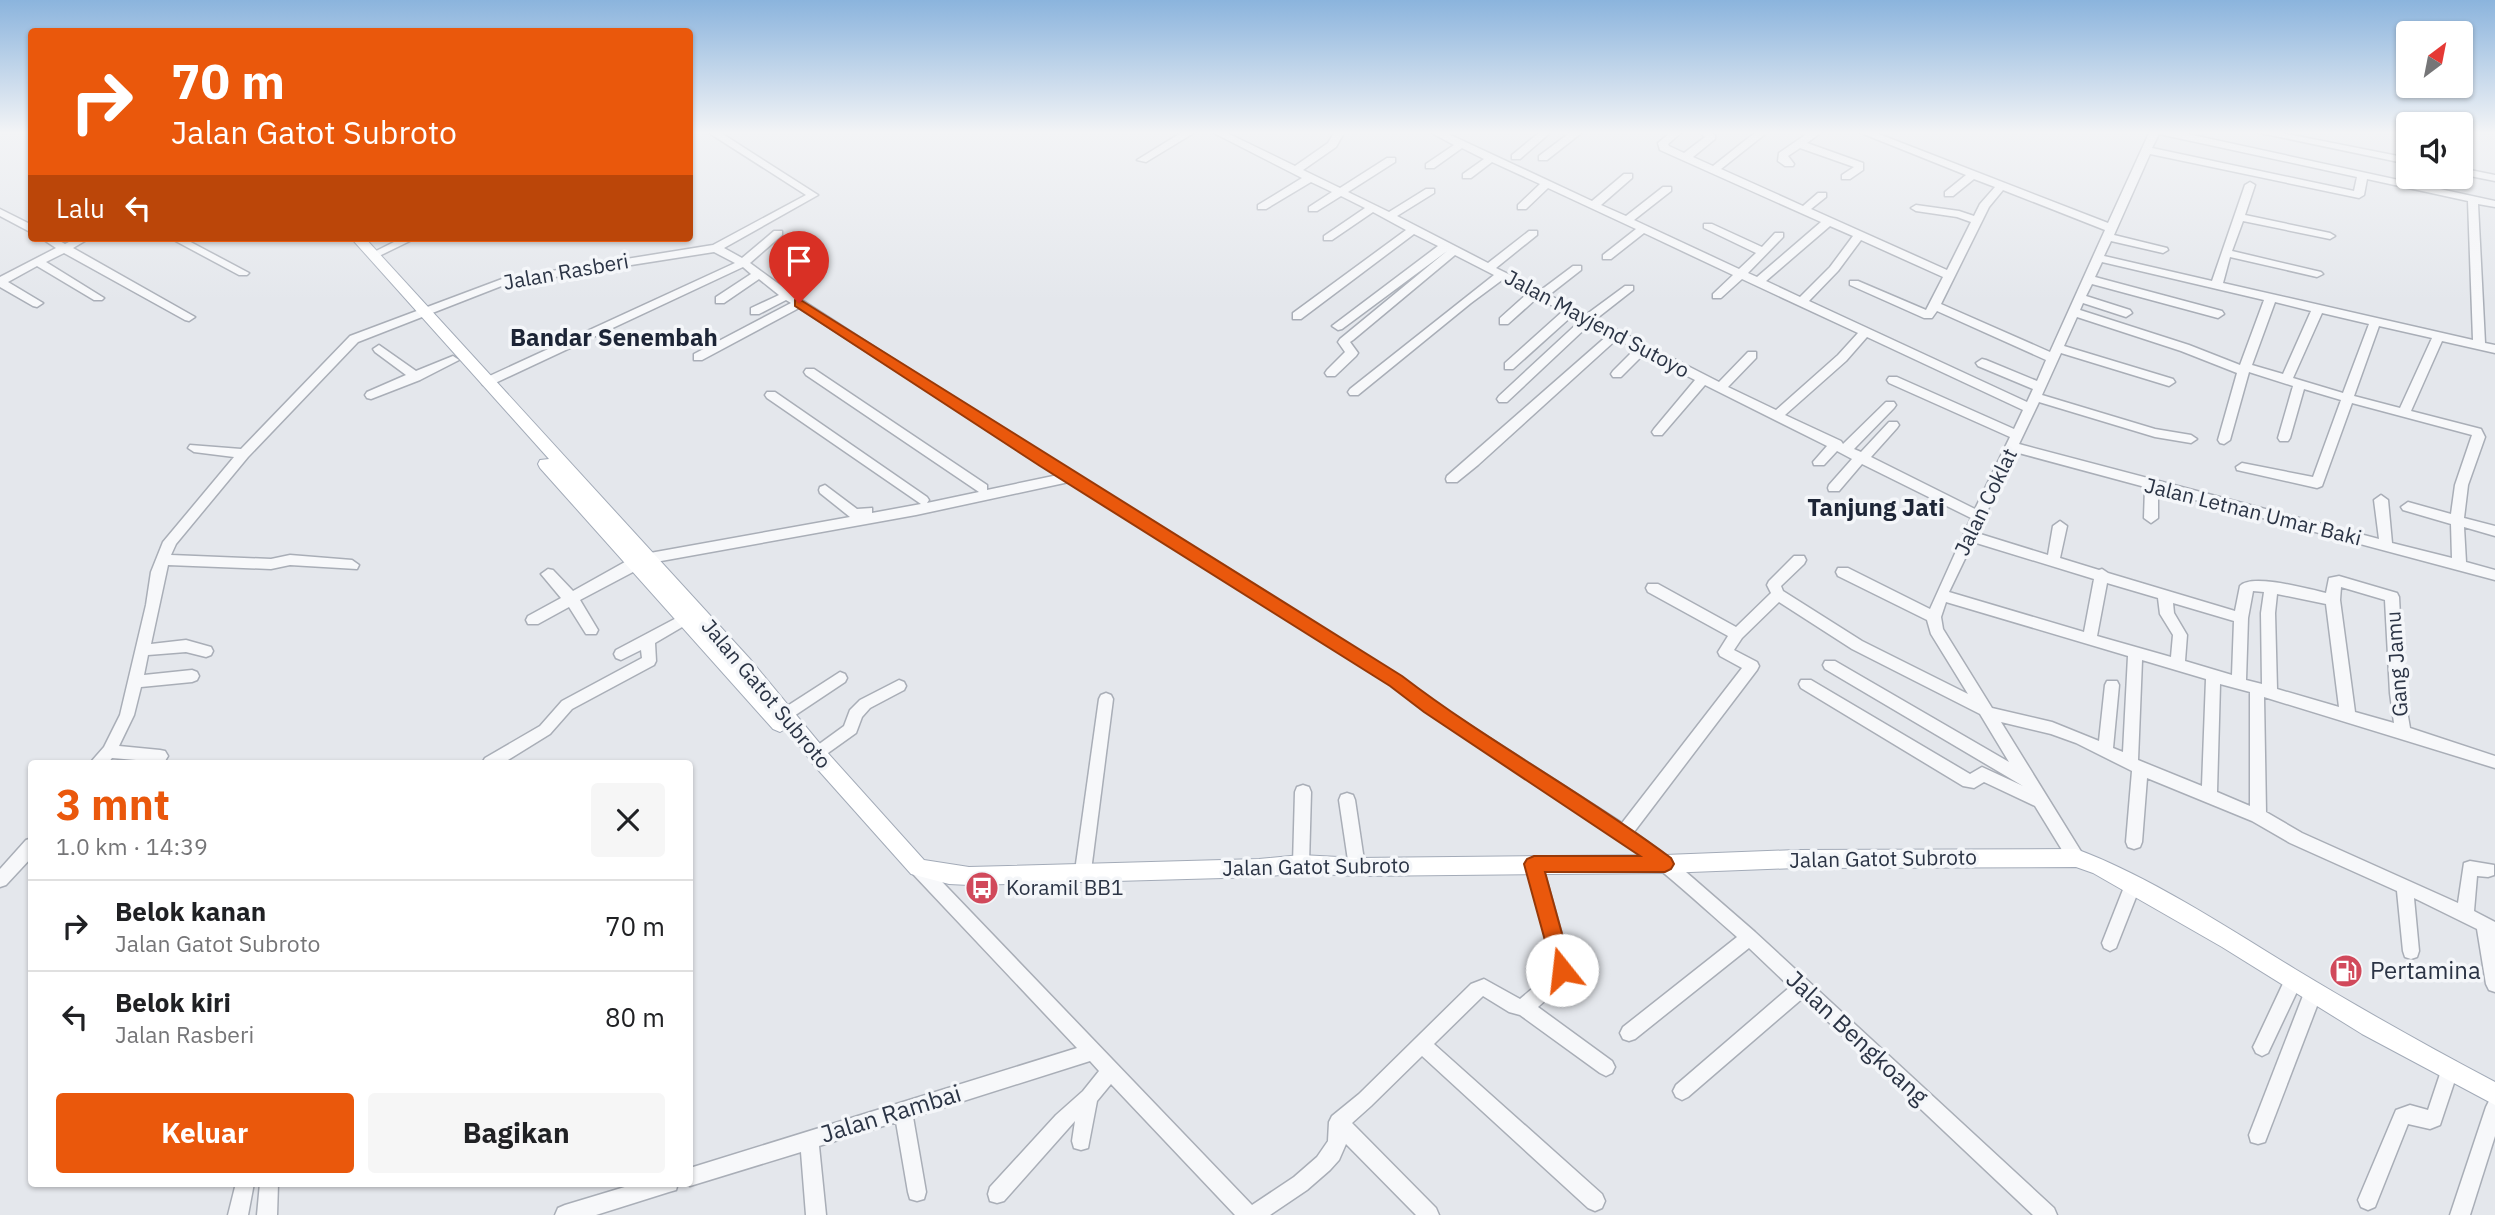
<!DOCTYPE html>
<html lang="id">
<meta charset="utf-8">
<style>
:root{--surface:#fff;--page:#f6f6f6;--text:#202124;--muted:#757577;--line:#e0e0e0;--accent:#ea580c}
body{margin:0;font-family:"IBM Plex Sans",sans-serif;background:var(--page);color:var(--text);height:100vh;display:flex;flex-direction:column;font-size:26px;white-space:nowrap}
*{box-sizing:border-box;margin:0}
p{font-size:23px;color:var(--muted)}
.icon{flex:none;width:38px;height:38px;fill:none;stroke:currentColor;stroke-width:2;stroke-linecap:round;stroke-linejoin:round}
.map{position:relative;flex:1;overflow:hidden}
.details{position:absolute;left:28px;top:760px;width:665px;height:427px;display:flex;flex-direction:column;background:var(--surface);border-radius:7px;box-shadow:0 2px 5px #0004}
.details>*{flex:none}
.guide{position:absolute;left:28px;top:28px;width:665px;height:214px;border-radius:7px;box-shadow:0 2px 5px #0004;background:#ea580c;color:#fff;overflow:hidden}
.needle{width:46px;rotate:32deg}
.controls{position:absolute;left:2396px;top:21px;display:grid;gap:14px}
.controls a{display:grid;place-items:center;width:77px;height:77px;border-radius:7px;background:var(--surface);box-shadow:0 2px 5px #0004;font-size:35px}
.pin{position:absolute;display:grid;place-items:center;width:60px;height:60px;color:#fff;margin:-72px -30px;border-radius:50% 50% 50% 0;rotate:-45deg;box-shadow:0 0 7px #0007}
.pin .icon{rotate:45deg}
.me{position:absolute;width:77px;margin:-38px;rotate:344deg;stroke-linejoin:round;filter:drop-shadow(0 0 5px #0008)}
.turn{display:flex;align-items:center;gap:24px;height:147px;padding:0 28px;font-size:32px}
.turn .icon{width:91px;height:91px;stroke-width:2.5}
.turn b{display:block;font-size:49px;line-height:60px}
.then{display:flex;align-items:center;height:66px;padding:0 28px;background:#0003;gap:14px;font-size:26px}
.round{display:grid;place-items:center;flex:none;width:74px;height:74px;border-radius:7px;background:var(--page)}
.overview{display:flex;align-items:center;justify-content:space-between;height:119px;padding:0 28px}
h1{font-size:42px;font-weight:700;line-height:52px;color:var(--accent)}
.primary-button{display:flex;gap:14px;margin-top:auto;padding:14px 28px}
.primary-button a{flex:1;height:80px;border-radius:7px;background:var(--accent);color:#fff;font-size:28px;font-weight:700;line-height:80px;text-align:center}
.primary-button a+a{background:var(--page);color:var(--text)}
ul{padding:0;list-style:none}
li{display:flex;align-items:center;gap:21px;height:91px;padding:0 28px;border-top:2px solid var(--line)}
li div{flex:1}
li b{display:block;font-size:26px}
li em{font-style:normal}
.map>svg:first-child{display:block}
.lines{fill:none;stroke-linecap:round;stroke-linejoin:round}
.minor-casing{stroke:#a9aeb7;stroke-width:3}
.major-casing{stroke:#a3abb8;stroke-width:2}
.minor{fill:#f7f8fa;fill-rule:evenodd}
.major{fill:#fff;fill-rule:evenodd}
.route{fill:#ea580c;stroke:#983908;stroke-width:2}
.labels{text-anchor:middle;stroke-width:7;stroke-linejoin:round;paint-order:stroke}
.street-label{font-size:21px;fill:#2b3445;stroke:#f4f6f9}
.poi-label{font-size:21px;fill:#2b3445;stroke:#f4f6f9;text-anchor:start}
.quarter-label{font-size:24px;font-weight:bold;fill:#1d2536;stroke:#f4f6f9}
.near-poi-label{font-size:24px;fill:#2b3445;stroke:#f4f6f9;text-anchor:start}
.near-street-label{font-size:24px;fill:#2b3445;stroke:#f4f6f9}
</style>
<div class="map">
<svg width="2495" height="1215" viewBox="0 0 2495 1215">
<rect width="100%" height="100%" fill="#e4e7ec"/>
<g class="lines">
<defs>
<g id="minor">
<path d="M706,131H718L818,195L724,248L742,258L774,231H782V235L750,263L791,293L930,383L1401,677L1435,703L1622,823L1742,668L1720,656L1718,652L1728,636L1648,592L1646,588L1648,584H1658L1736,627L1771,593L1767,585L1769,581L1794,556H1804L1806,560L1804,564L1781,586L1783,591L1862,641L1968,694L1931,634L1927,620L1838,576L1836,572L1838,568H1848L1930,609L1971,518L1862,464L1839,491H1829L1828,488L1829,485L1852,459L1837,451L1824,465H1814L1813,462L1827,446L1705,385L1662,435H1654L1652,432L1654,429L1695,380L1644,354L1621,377H1613L1611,374L1613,371L1635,349L1617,339L1478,465L1457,482H1447L1446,479L1447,476L1608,335L1589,325L1507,402H1499L1497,399L1499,396L1581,320L1572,316L1513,369H1505V363L1563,311L1537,298L1508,324H1500V318L1528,293L1502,280L1471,303L1358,395H1350L1348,392L1350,389L1494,275L1455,255L1353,340L1350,342L1358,353L1356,356L1335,376H1327L1325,373L1327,370L1345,352L1338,342L1340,339L1447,251L1342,329L1338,330L1332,326L1438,246L1414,234L1301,319H1293V313L1406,230L1373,212L1332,240H1324V236L1365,208L1341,196L1317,211H1309V207L1332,192L1311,182L1266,209H1258V205L1302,178L1210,131H1223L1295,166L1328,143L1335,131H1345L1336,147L1303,170L1340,188L1387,158H1395V162L1348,192L1389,212L1426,189H1434V193L1397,216L1488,263L1529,231H1537V235L1496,268L1541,290L1573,266H1581V270L1549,295L1587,314L1625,286H1633V290L1596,319L1719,382L1748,352H1756V358L1728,387L1776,410L1838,355L1858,333L1742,279L1721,298H1713V294L1733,275L1644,233L1611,259H1603V255L1636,229L1548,188L1526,209H1518V205L1540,184L1492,162L1471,178H1463V174L1484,159L1462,148L1434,168H1426V164L1454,145L1428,131H1442L1592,201L1624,174H1632V178L1601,205L1626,216L1663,187H1671V191L1634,220L1739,269L1756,253L1704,228V224H1712L1762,247L1775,233H1783V237L1748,273L1757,277L1821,222L1660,150L1658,143L1672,131H1683L1668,144L1669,146L1684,153L1705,137L1698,131H1710L1715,135V139L1693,157L1713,166L1757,131H1769L1721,169L1803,206L1818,193H1826V197L1811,209L1947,270L1971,222L1957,217L1916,211L1911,208L1916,205L1959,211L1974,216L1980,204L1995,187L1974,179L1953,196H1945V192L1966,175L1856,131H1871L2108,223L2150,131H2174L2495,201V207L2478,204L2485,343L2495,345V353L2442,341L2411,411L2481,429L2485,437L2468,485L2464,518L2495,526V536L2464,527L2466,562L2495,570V580L2158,490V518L2151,523L2144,518L2145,487L2015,452L1977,533L2048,555L2053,526L2060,521L2067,526L2060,558L2099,570L2102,569L2108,573L2235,611L2240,586C2251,573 2309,589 2326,593L2329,578L2339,576L2397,593L2399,597L2404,693L2410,728L2495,756V768L2264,697L2266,812L2302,833L2458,903L2464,863L2470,861L2494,865V875L2488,877L2477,876L2474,911L2495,922V992L2489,990L2486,984L2477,929L2414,898L2419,951L2417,957L2411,959L2405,957L2403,951L2397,891L2290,843L2252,821L2147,778L2142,842L2140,847L2134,849L2128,847L2126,842L2132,771L2076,743L2051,734L2001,722L2082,853L2084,858L2082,863L2076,865L2070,863L2035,806L1984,782L1974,788L1963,786L1801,688L1799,684L1801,680H1811L1970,774L1982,767L2023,786L1825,669L1823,665L1825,661H1835L2009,762L1980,714L1852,649L1779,602L1742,638L1734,650L1757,662L1759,666L1757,670L1634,832L1671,859L1755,932L2054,1208L2057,1215H2033L1803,998L1688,1097L1682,1100L1676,1097L1673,1091L1676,1085L1790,987L1749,948L1635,1039L1629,1041L1623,1039L1620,1033L1623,1027L1737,937C1698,903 1660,867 1617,837C1543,785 1463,741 1391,685L1069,482L916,515L650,563L580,600L598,630L596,634H586L569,607L538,624H528L526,620L528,616L561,598L541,574L548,569L553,570L573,591L632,558L650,553L850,517L820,493L819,490L820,487L825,485L857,509L872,508V513L921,504L767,398L765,395L767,392H775L927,497L929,500L927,503L979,492L806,375L804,372L806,369H814L987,485V490L1058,475L799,308L702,360H694V354L791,303L786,300L759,314H751V308L779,295L759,279L724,303H716V297L751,274L743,267L491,385H483L481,382L483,379L735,263L714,252L504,285L358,342L248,457L176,544L171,555L271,559L290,555L352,560L359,565L357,569L290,565L271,569L168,565L151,644L186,640L211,647L213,651L211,655L206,657L186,652L148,655L144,675L192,670L197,672L199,676L197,680L192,682L141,687L134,715L119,746L160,750L165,751L168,756L165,761L160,762L112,758L108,763H90L104,747L120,715L146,605L151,572L163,542L234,457L194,452L188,448L190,445L241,449L350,336L502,279L713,245L806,195ZM2159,134L2357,177L2354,191L2152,148ZM2150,154L2359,198L2364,195L2367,179L2468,201L2473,340L2223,283L2230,257L2317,277L2323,274L2321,272L2232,251L2243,221L2330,239L2335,236L2330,233L2245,215L2255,185L2250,182L2245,185L2212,281L2104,256L2111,241L2163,253L2168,250L2167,248L2114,235ZM2003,190L2105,230L2050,352L1941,304L1989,207ZM1830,226L1853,236L1830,267L1800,297L1766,281ZM1861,240L1943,277L1926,310L1858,281H1850V285L1924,318H1932L1937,311L2046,360L2037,381L1986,360L1982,359L1976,363L1978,366L2033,389L2027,402L1809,301L1838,271ZM2102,262L2264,300L2240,365L2189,345L2080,310L2083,303L2126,317L2132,313L2130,310L2086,296L2092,284L2218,318L2224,314L2222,311L2095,277ZM2275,302L2311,311L2283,374L2252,365ZM2322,313L2369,324L2343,393L2293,378ZM2077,317L2181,351L2237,373L2218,440L2220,443L2224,444L2230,440L2249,372L2293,386L2278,438L2280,441H2288L2290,438L2304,389L2341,400L2313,477L2242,463L2236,467L2237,470L2317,488L2322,486L2352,403L2472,435L2455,485L2451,514L2408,502L2401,507L2403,510L2451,524L2452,558L2392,543L2388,500L2381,495L2374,500L2379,539L2019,444L2039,402L2155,437L2191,443L2197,439L2191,435L2155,429L2042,395L2061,353L2169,386L2175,382L2173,379L2064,346ZM2379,326L2432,338L2400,408L2354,396ZM1867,337L2023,410L2014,429L1897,377H1889L1887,380L1889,383L2010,437L1975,509L1871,457L1897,428L1899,425L1897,422H1889L1861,452L1854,449L1894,408L1896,405L1894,402H1886L1843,444L1841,441L1785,415L1846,361ZM1973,542L2094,579L2084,632L1949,592ZM2107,583L2158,598L2160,614L2173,635L2171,657L2097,636ZM2341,587L2385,600L2390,693L2394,723L2355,712L2340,600ZM2253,591L2264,592L2261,613L2262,684L2246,680L2248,618ZM2277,594L2326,604L2339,707L2277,689L2275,613ZM1946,602L2128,656L2123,752L2113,748L2119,685L2117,681H2107L2105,685L2099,741L2052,722L1992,708L1943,629L1941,617ZM2173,603L2234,621L2232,675L2185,661L2187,635L2174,613ZM2142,660L2206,679L2202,786L2138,760ZM2220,684L2250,692V806L2217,792Z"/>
<polygon points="1184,131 1197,131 1146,162 1137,160"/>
<polygon points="1541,131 1551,132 1520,159 1512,159 1512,155"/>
<polygon points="1572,131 1584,131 1547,160 1539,160 1539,156"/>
<polygon points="1811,131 1823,131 1807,143 1863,163 1863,170 1850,179 1842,179 1842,175 1854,167 1800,148 1788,156 1794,164 1793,166 1785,166 1778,161 1779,153"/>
<polygon points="2251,131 2272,131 2408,158 2408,164"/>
<polygon points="2460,168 2495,175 2495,181 2460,174"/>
<polygon points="0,209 32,225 32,233 0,216"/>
<polygon points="41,238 54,238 65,244 77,238 90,238 73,248 195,317 189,321 185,320 64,253 46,262 104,298 102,300 94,300 37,266 8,282 43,303 37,307 33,306 0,287 0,277 56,248"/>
<polygon points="170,238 183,238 249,273 247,275 239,275"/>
<polygon points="402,238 414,239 377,257 373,258 368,255"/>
<polygon points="379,345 416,371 453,356 459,360 420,380 371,399 367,398 365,395 367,392 406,375 375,352 373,349"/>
<polygon points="684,614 689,615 691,619 689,623 655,643 656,661 654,665 572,709 550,734 503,763 482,763 485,758 540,726 562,701 642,658 641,650 621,660 616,658 614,654 616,650"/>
<polygon points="840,672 845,674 847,678 845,682 791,718 786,720 781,718 779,714 781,710"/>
<polygon points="899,680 904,682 906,686 904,690 870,708 862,717 856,733 821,758 816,760 811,758 808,754 811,750 844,726 850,710 860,700"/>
<polygon points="1106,693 1111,695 1113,699 1091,871 1089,876 1083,878 1077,876 1075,871 1099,699 1101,695"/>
<polygon points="1303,785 1309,787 1311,792 1309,864 1307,869 1301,871 1295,869 1293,864 1295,792 1297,787"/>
<polygon points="1347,793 1353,795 1355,800 1365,867 1363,872 1357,874 1351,872 1349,867 1339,800 1341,795"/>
<polygon points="32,838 32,857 6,885 0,887 0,869 26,840"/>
<polygon points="1534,857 1540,859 1542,864 1571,967 1565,983 1538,1007 1612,1061 1615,1067 1612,1073 1606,1076 1600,1073 1520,1015 1509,1012 1483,996 1434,1044 1602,1194 1605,1201 1602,1208 1595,1211 1588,1208 1422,1056 1371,1106 1352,1123 1436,1208 1439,1215 1416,1215 1346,1144 1339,1160 1330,1170 1307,1190 1270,1215 1235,1215 1111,1084 1097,1101 1088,1148 1081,1150 1074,1148 1072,1141 1075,1121 1004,1201 997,1203 990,1201 988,1194 990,1187 1056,1115 1083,1091 1099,1071 1090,1061 913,1117 926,1192 924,1199 917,1201 910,1199 908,1192 896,1122 819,1146 826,1215 806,1215 801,1152 690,1186 683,1183 690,1183 690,1168 1077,1048 912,873 910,868 912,863 918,861 924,863 1252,1205 1294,1177 1317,1157 1328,1141 1329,1122 1332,1116 1359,1094 1471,984 1484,979 1520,999 1553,971 1553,967 1526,864 1528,859"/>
<polygon points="2132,880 2138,882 2140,887 2116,948 2110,951 2104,948 2102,943 2126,882"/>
<polygon points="2293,973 2299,975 2302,981 2268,1053 2262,1056 2256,1053 2253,1047 2256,1041 2287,975"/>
<polygon points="2313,985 2319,987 2322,993 2265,1142 2258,1144 2251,1142 2249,1135 2304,993 2307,987"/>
<polygon points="2450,1059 2456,1062 2459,1068 2440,1125 2430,1129 2408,1124 2375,1207 2368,1210 2361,1207 2358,1200 2396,1110 2410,1105 2428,1110 2444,1062"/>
<polygon points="2495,1098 2495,1136 2470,1215 2450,1215 2486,1107 2489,1101"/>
<polygon points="236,1183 254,1183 248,1215 228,1215"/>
<polygon points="260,1183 278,1183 277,1215 257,1215"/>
<polygon points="638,1183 678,1183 676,1190 669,1192 596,1215 555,1215 558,1208 565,1205"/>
</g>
<path id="major" d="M351,238H365L750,659L826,751L924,860L969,867L1259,859L1301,855L1357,858L1665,855L1796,850L2076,849C2149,876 2228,928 2295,969C2361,1009 2427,1046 2495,1082V1105L2362,1034L2222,947L2093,873L2076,867L1796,868L1665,873L1357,876L1301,873L1259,877L969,885L949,884L911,874L812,763L787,728L780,732L773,729L540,468L538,464L540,460L549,459Z"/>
</defs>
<use href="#minor" class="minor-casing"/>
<use href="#major" class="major-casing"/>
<use href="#minor" class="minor"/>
<use href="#major" class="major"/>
</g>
<linearGradient id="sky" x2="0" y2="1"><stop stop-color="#8bb4dd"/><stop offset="0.44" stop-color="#f3f4f6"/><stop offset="1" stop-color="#f3f4f6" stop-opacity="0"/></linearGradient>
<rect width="2495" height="301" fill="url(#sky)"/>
<path class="route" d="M799,299L1402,676C1488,742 1584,793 1671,858L1674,864L1671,869L1665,872H1545L1572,970L1569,977L1562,979L1555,977L1524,864L1527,859L1534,856H1640L1424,712L1390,686L1040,466L795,306V300Z"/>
<defs>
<symbol id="bus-disc" viewBox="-11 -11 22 22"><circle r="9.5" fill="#d1495b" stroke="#f4f6f9"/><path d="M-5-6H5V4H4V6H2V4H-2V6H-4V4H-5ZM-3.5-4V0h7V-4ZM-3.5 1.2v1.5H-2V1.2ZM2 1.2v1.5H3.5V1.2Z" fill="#fff"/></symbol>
<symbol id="fuel-disc" viewBox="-11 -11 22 22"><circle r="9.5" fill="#d1495b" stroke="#f4f6f9"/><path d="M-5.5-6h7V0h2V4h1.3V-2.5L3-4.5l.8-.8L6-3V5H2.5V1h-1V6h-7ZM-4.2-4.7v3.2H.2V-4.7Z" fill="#fff"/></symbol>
</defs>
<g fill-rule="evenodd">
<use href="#bus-disc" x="963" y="869" width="38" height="38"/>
<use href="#fuel-disc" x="2327" y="952" width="38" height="38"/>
</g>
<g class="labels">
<g class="street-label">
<text transform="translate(566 272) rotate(-10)" y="7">Jalan Rasberi</text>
<text transform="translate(1597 324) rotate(28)" y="7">Jalan Mayjend Sutoyo</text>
<text transform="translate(1986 502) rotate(-64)" y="7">Jalan Coklat</text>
<text transform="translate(2253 512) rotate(14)" y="7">Jalan Letnan Umar Baki</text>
<text transform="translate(2397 664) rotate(-94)" y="7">Gang Jamu</text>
<text transform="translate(766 694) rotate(50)" y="7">Jalan Gatot Subroto</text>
<text transform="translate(1883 859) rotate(-1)" y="7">Jalan Gatot Subroto</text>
<text transform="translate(1316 867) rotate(-1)" y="7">Jalan Gatot Subroto</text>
</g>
<g class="poi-label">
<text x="1006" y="895">Koramil BB1</text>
</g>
<g class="quarter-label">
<text x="614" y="346">Bandar Senembah</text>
<text x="1876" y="516">Tanjung Jati</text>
</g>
<g class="near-poi-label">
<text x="2370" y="979">Pertamina</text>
</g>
<g class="near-street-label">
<text transform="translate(1857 1038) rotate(43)" y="8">Jalan Bengkoang</text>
<text transform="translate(891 1114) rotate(-17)" y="8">Jalan Rambai</text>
</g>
</g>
</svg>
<div class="controls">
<a><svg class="needle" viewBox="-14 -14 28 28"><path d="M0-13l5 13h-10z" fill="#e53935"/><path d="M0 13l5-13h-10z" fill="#757577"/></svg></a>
<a><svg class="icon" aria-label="sound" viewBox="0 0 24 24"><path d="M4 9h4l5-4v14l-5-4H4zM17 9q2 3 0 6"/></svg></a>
</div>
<div class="pin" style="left:799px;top:303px;background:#d93025"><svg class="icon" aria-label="arrive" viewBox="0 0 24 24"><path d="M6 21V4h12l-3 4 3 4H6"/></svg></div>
<svg class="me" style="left:1562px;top:970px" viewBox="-20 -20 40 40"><circle r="19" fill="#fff"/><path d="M0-13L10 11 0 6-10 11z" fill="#ea580c"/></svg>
<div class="guide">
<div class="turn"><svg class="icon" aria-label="right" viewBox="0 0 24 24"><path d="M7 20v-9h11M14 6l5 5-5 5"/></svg><div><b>70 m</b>Jalan Gatot Subroto</div></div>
<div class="then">Lalu<svg class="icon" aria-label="left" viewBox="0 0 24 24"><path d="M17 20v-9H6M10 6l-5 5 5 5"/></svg></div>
</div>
<section class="details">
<div class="overview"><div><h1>3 mnt</h1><p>1.0 km · 14:39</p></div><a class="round"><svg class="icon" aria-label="close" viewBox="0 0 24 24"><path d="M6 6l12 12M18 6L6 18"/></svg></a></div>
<ul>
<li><svg class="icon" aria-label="right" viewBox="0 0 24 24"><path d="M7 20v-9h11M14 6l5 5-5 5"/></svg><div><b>Belok kanan</b><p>Jalan Gatot Subroto</p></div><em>70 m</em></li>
<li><svg class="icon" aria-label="left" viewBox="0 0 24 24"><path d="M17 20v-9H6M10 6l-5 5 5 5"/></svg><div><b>Belok kiri</b><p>Jalan Rasberi</p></div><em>80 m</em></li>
</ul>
<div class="primary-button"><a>Keluar</a><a>Bagikan</a></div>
</section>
</div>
